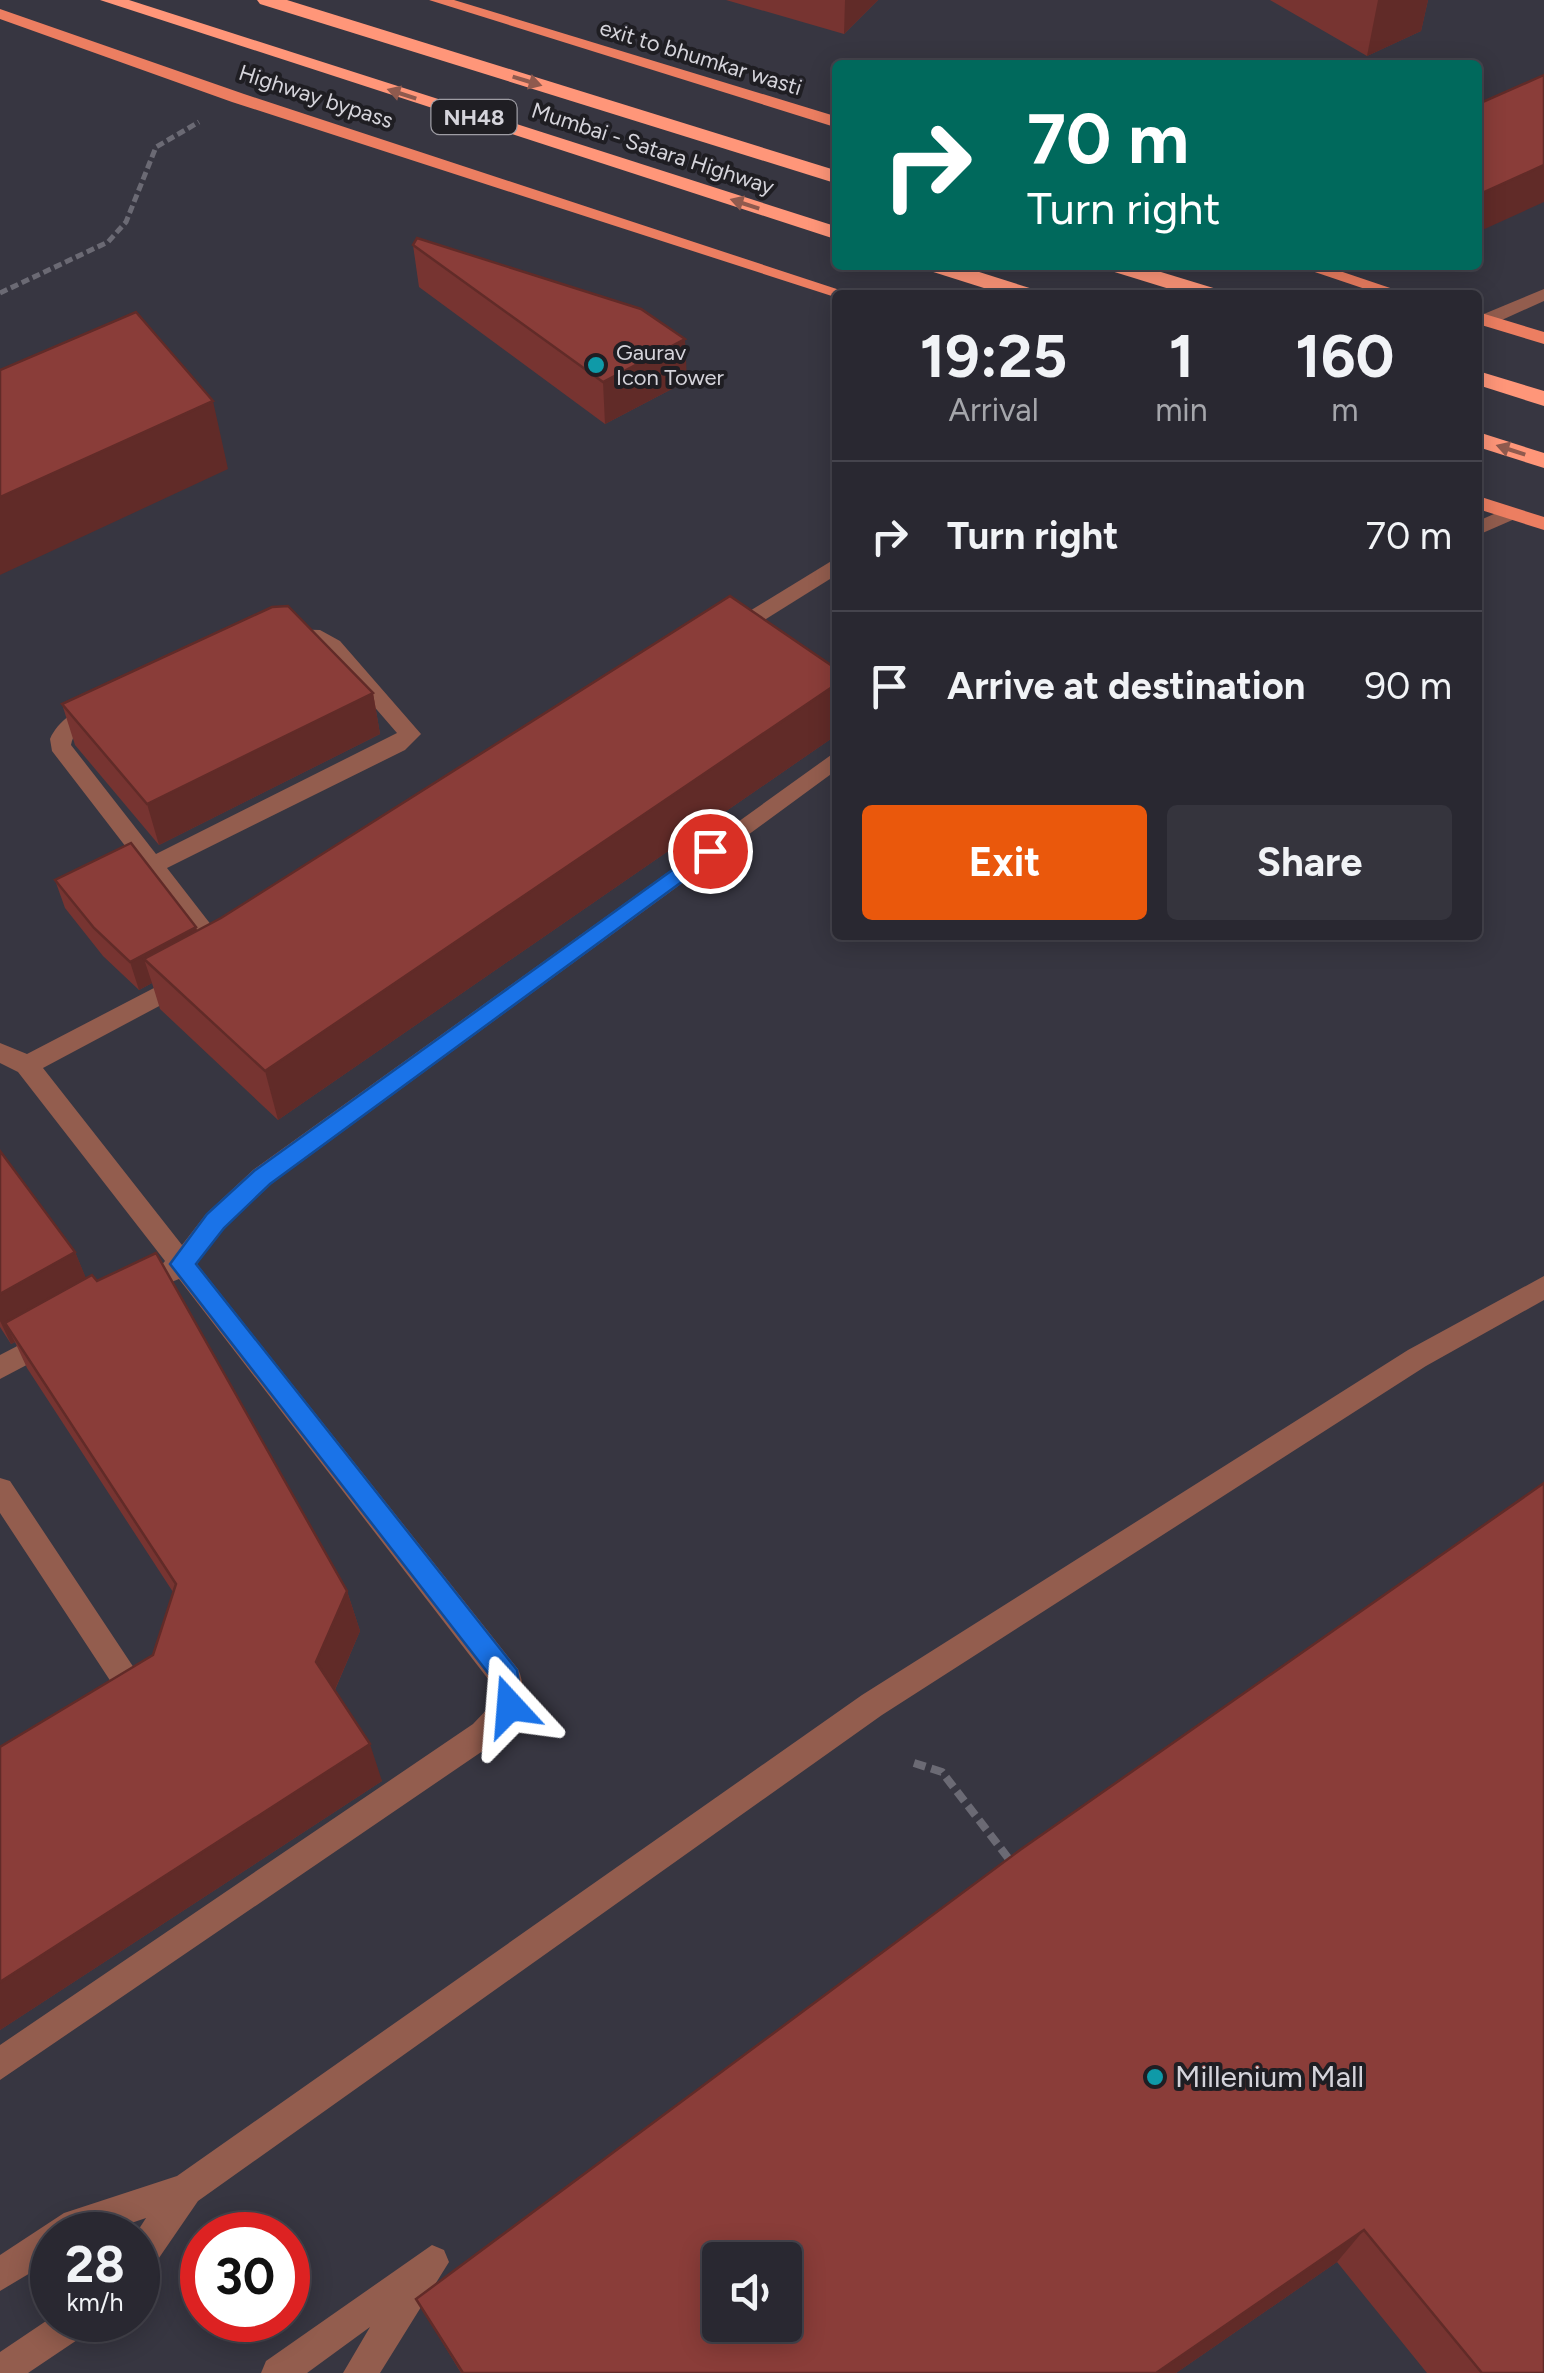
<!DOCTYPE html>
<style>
:root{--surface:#292831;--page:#35343d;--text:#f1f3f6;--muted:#a5a6ab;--line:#45444d;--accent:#ea580c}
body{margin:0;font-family:Figtree,sans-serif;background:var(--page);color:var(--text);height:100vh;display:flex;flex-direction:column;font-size:38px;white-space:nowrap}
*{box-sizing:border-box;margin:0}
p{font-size:32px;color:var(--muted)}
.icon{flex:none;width:55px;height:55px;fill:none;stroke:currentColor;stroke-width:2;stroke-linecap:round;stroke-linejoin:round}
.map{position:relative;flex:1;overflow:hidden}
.side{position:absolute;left:832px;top:290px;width:650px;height:650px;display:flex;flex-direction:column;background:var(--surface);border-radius:10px;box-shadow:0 5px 25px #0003,0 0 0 2px var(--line)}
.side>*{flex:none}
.guide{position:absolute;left:832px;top:60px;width:650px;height:210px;border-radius:10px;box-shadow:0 5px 25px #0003,0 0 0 2px var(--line);background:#00695c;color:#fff;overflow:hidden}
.controls{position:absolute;left:702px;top:2242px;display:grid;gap:20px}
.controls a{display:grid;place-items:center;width:100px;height:100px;border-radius:10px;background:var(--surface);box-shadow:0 5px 25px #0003,0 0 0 2px var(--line);font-size:50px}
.speed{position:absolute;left:30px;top:2212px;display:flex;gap:20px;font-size:50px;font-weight:700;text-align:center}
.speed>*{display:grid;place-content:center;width:130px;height:130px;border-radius:50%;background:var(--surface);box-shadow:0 5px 25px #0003,0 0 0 2px var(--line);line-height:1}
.speed small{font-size:25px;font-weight:400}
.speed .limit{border:15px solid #d22;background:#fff;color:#111}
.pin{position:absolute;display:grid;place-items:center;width:85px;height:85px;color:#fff;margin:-42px;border:5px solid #fff;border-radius:50%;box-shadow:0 2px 10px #0007}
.me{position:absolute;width:110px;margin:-55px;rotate:341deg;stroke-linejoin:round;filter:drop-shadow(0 0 8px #0008)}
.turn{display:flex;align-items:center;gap:35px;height:210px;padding:0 30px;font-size:45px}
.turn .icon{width:130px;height:130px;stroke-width:2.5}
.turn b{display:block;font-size:70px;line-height:85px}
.eta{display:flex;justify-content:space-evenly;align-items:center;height:170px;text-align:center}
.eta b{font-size:60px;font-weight:700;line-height:70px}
.button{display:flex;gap:20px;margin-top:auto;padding:20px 30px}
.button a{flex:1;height:115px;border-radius:10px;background:var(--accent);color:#fff;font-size:40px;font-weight:700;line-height:115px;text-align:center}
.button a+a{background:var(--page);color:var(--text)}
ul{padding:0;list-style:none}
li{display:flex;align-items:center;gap:30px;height:150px;padding:0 30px;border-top:2px solid var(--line)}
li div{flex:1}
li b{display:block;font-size:38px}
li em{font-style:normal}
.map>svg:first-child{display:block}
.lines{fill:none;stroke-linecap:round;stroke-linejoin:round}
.path-far1{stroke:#6b6a74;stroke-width:5;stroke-dasharray:8 4;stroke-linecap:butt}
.path{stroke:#6b6a74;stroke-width:8;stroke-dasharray:12 6;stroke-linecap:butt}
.minor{fill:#935d4e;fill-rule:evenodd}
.major{fill:#ec7e61;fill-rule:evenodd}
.highway{fill:#ff9679;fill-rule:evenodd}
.wall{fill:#773431}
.shaded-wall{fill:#612b28}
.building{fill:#8a3d39;stroke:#612b28;stroke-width:2.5;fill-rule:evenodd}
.oneway{fill:#8f5a4e}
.route{fill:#1a73e8;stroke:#114b97;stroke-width:2.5}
.culture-dot{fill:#0f9aa8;stroke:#1f1e23;stroke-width:4}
.labels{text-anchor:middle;stroke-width:8;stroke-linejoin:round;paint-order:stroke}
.far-street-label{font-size:22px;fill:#d5d4db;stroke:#1f1e23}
.shield{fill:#1f1e23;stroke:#9e9da4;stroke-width:2.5}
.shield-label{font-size:22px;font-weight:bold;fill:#d5d4db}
.far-poi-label{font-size:22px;fill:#d5d4db;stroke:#1f1e23;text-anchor:start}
.near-poi-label{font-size:30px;fill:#d5d4db;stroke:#1f1e23;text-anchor:start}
</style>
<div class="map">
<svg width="1544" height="2373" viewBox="0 0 1544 2373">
<rect width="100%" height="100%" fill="#373641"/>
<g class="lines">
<polyline class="path-far1" points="0,293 108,242 126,222 156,147 199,122"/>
<polyline class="path" points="914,1763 942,1772 1012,1863"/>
<g class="minor">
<polygon points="1544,289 1544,301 1493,324 1478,321 1479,316"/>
<polygon points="1510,507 1520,513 1517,518 1478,535 1478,521"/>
<polygon points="838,557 838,574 739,636 725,636 722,631 725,626"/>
<path d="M288,629L320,630L340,641L421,734L405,750L167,868L229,948L233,954L229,960H213L52,751L50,739C59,719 83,702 106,707L109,712C97,726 75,723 71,745L156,854L397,733L326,651L315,644L281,641L278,636L281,631Z"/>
<path d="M838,750V769L271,1184L224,1228L197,1264L518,1669C531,1698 516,1724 493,1744L0,2080V2045L473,1724L493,1703L495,1688L179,1279L169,1283L160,1280L156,1272L165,1261L18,1072L0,1063V1043L27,1054L177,976H193L197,982L193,988L43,1068L182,1245L206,1214L253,1170Z"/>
<polygon points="1544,1276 1544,1300 1426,1366 882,1715 198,2201 150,2271 138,2275 135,2235 146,2218 96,2235 52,2235 52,2260 0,2291 0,2255 64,2213 177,2176 862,1695 1408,1350"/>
<polygon points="48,1330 57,1333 61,1341 57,1349 0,1379 0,1355"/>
<polygon points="0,1478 10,1481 138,1674 144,1690 132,1714 122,1718 112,1714 108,1704 115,1688 0,1513"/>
<polygon points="432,2245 444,2250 449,2262 380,2373 343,2373 370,2327 307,2373 261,2373 266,2361"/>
<polygon points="52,2317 52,2320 94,2320 89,2332 28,2373 0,2373 0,2352"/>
</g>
<g class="major">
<polygon points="429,0 454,0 838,117 838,128"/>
<polygon points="0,9 244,94 855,295 838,295 838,298 232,102 0,19"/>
<polygon points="1294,265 1322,265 1411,295 1383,295"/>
<polygon points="1478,312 1544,332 1544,344 1478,324"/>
<polygon points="1478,496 1544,517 1544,530 1478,509"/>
</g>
<g class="highway">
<polygon points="100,0 129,0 838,227 838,240"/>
<polygon points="257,0 287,0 838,171 838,184 260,4"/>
<polygon points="924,265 957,265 1036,290 1039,295 1006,295 927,270"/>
<polygon points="1105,265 1138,265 1220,290 1223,295 1189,295 1108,270"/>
<polygon points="1478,371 1544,391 1544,406 1478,385"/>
<polygon points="1478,432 1544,453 1544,468 1478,447"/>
</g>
</g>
<g class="wall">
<polygon points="726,0 878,0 844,34"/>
<polygon points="1270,0 1428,0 1421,31 1367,56"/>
<polygon points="413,245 687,381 605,424 419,287"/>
<polygon points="838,670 838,734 278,1120 160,1009 152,983 139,990 103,956 65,908 55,880 196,927 197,931"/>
<polygon points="373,693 380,734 159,845 75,745 62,704"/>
<polygon points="0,1151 75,1252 86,1279 347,1591 360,1631 335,1690 382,1781 0,2030 0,1747 153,1655 173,1592 27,1368 15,1342 11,1344 0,1327"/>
<polygon points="1020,1850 1544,2373 1427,2373 1337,2262 1176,2373 461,2373 416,2299"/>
</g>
<g class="shaded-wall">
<polygon points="845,0 878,0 844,34"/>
<polygon points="1378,0 1428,0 1421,31 1367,56"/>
<polygon points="1544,165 1544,202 1478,232 1478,195"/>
<polygon points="685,339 687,381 605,424 603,382"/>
<polygon points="213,401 228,469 0,575 0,497"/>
<polygon points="838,683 838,734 278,1120 265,1071"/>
<polygon points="373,693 380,734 159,845 147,804"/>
<polygon points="196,927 204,955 144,959 152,983 139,990 130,962"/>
<polygon points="75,1252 94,1297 5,1323 15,1342 11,1344 0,1321 0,1294"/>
<polygon points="347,1591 360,1631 330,1701 316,1662"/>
<polygon points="370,1744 382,1781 0,2030 0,1982"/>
<polygon points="1364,2230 1337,2262 1176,2373 1156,2373"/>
</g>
<g class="building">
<polygon points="1544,75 1544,165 1478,195 1478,104"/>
<polygon points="417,238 641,309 685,339 603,382 413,245"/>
<polygon points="136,312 213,401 0,497 0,370"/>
<polygon points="730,596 838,670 838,683 265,1071 144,959 221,918"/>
<polygon points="288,606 373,693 147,804 62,704 272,607"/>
<polygon points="131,843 196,927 130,962 94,928 55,880"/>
<polygon points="0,1151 75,1252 0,1294"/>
<polygon points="156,1253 347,1591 316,1662 370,1744 0,1982 0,1747 153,1655 176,1584 5,1323 92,1275 97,1281"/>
<path d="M1544,1483V2373H1482L1364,2230L1156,2373H463L416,2299L1020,1850ZM720,2260H785V2325H720Z"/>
</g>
<defs><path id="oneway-solid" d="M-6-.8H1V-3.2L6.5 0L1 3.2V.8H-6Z" transform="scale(2.5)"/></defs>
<g class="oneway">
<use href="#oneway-solid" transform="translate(527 81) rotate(17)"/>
<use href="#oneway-solid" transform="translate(402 94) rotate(-162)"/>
<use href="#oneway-solid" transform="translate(745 204) rotate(-162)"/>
<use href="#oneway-solid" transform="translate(1511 450) rotate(-162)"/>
</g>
<polygon class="route" points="710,843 717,846 717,856 270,1184 224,1228 196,1264 517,1670 523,1706 519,1714 510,1718 500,1714 495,1682 170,1264 207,1214 254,1171"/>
<g class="culture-dot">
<circle cx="596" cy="365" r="10"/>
<circle cx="1155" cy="2077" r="10"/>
</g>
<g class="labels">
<g class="far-street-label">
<text transform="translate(701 57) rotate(17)" y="8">exit to bhumkar wasti</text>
<text transform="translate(316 96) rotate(18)" y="8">Highway bypass</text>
<text transform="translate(653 148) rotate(18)" y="8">Mumbai - Satara Highway</text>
</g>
<rect class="shield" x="431.5" y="100" width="85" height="34" rx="8"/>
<g class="shield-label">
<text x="474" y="125">NH48</text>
</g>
<g class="far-poi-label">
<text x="616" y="360">Gaurav<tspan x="616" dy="25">Icon Tower</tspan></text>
</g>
<g class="near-poi-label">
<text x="1175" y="2087">Millenium Mall</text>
</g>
</g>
</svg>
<div class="controls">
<a><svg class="icon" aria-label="sound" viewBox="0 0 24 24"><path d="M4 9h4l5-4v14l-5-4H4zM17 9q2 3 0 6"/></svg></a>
</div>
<div class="speed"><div>28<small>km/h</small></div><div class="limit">30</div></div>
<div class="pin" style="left:710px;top:851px;background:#d93025"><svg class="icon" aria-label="arrive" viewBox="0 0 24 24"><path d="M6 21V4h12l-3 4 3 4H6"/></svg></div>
<svg class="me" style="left:510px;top:1706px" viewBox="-20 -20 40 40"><path d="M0-17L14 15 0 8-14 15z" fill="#1a73e8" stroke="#fff" stroke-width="4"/></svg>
<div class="guide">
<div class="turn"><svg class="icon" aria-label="right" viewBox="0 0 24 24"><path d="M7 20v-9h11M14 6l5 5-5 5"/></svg><div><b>70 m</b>Turn right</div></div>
</div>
<section class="side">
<div class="eta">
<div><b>19:25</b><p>Arrival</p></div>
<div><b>1</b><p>min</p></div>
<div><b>160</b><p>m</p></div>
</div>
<ul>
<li><svg class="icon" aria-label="right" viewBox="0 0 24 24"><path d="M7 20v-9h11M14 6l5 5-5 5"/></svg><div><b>Turn right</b></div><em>70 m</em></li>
<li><svg class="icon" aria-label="arrive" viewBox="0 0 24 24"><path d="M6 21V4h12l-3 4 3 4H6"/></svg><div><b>Arrive at destination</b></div><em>90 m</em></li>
</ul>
<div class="button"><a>Exit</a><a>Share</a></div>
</section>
</div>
